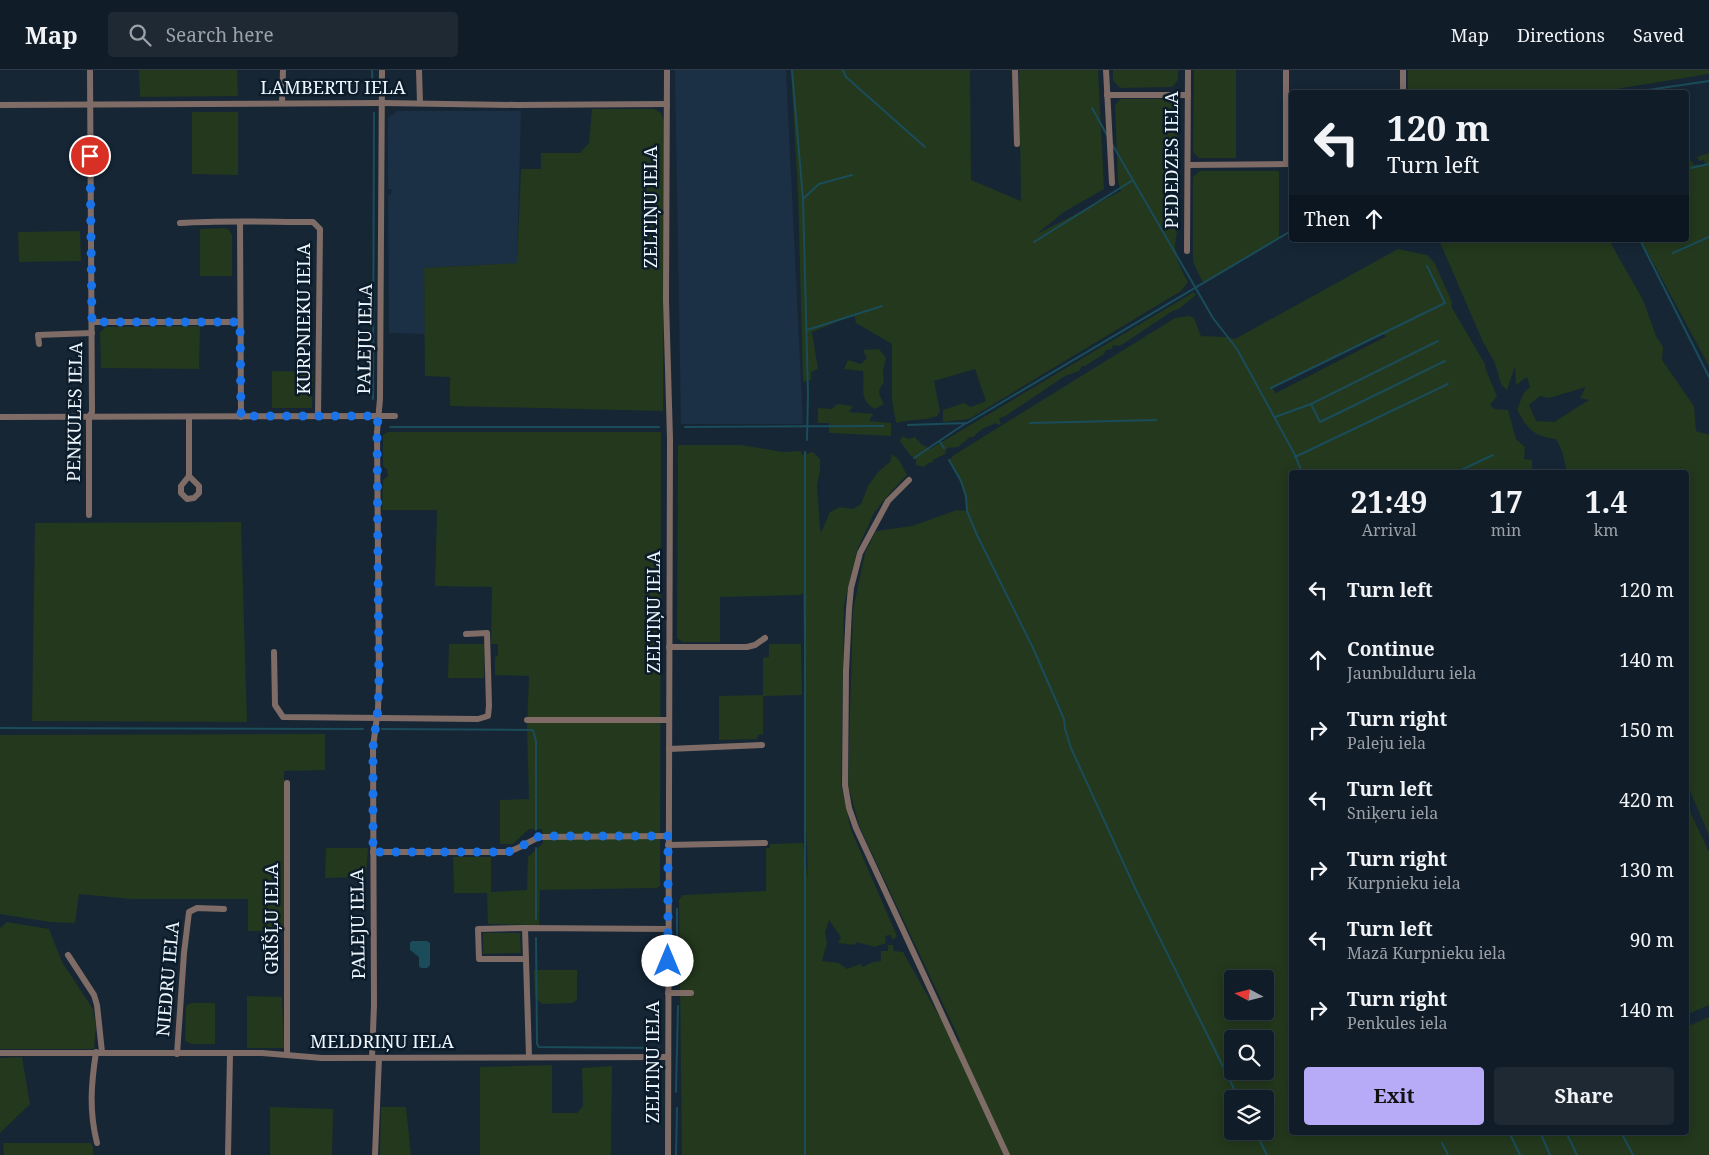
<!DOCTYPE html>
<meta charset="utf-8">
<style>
:root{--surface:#101c28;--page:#1e2934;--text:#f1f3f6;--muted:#9ca1a8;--line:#303a45;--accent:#b7abf8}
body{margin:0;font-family:"Noto Serif",serif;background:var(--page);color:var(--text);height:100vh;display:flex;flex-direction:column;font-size:19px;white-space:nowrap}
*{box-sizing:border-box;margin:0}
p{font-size:16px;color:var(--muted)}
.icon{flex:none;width:28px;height:28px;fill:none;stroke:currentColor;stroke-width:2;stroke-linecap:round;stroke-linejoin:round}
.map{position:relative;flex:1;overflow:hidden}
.drawer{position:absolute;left:1289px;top:400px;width:400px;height:665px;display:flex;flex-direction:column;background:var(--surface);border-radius:5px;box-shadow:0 2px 12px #0003,0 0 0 1px var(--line)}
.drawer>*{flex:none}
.banner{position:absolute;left:1289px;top:20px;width:400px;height:152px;border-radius:5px;box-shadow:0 2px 12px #0003,0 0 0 1px var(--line);background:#101c28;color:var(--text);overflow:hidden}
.needle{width:32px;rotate:277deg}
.buttons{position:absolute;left:1224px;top:900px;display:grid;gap:10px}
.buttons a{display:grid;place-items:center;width:50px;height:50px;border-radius:5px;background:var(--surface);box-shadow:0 2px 12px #0003,0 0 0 1px var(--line);font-size:25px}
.pin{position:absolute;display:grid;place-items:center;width:42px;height:42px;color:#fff;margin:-21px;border:2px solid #fff;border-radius:50%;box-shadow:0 1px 5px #0007}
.me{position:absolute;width:55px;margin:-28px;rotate:0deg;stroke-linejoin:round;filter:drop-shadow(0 0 4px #0008)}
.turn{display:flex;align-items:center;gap:18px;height:105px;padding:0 15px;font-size:22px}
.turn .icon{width:65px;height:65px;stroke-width:2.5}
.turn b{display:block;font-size:35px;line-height:42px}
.then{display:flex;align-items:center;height:48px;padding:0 15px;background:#0003;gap:10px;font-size:19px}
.eta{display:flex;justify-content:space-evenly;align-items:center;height:85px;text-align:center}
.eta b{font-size:30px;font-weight:700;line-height:35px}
.cta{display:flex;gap:10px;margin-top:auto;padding:10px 15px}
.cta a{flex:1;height:58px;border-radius:5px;background:var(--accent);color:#111;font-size:20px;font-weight:700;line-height:58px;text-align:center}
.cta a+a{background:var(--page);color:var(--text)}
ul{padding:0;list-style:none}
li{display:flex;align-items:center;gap:15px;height:70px;padding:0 15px}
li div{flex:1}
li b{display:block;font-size:19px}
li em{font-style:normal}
header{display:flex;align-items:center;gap:30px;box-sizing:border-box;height:70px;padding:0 25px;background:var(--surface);border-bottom:1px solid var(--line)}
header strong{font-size:24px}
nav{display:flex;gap:28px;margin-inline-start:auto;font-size:18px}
.search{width:350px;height:45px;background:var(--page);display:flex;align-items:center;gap:12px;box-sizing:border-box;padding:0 18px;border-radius:5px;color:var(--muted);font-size:19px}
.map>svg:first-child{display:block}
.built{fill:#1b3044}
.green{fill:#23381d;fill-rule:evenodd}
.water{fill:#1a4c5a}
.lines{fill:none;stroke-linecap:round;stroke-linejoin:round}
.stream{stroke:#1a4c5a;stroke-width:2}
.street{stroke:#7f6c66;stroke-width:6}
.route{stroke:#1a73e8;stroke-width:9;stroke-dasharray:0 16.2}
.labels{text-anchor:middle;stroke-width:5;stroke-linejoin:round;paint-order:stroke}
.street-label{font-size:18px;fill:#edf6fe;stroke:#0d1c2a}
</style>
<header>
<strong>Map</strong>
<div class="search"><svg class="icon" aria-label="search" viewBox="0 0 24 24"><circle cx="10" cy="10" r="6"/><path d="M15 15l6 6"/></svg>Search here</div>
<nav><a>Map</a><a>Directions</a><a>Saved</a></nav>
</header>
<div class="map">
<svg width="1709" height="1085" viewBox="0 0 1709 1085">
<rect width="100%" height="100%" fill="#162635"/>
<g class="built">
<polygon points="675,0 786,0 803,354 681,354"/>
<polygon points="397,41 521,41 517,193 424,198 425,264 389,263 388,125 391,125 392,119 388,119 388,48"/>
</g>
<g class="green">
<polygon points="139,0 237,0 238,26 140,27"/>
<path d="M791,0H970L971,110L1021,131L1019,0H1098L1104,119L1064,142L1037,164L1121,121L1118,111L1115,36L1120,29H1172L1178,36L1176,157C1178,164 1175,170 1175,177C1176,190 1182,201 1188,212L1181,221L969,349L943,352V340L964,333L971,337L986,331L975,299L934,311L940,341L937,346C924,351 910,349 896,353L892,330V274L856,253L854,245L812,262L818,299L811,302V310L803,312L798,123Z"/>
<polygon points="1113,0 1178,0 1178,10 1172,17 1120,18 1113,10"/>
<polygon points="1194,0 1236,0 1236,88 1199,88 1193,82"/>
<polygon points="1408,0 1709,0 1709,4 1597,22 1408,22"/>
<polygon points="592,39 654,39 661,43 664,51 663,341 450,336 450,307 425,306 424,198 517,193 521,99 541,99 541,83 580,83 589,73"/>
<polygon points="192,42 238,42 238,105 192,104"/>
<polygon points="1709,83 1709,296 1641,170 1686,170 1686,89 1688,90 1689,88 1695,96 1697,94 1701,96 1705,93 1704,90 1699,91 1697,87"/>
<polygon points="1200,101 1279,101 1279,168 1203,213 1193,192 1193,107"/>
<polygon points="227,158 232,165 232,206 200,206 200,159"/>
<polygon points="80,161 81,191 19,192 18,162"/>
<path d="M1439,170H1609L1643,230L1656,266L1663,277L1662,290L1694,336L1696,361L1709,365V765L1686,712V402H1567L1562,381L1556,369C1533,366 1528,359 1517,340L1523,324L1530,317L1527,307L1516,315L1515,296L1507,320L1501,314L1495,293L1483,272ZM1586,317L1580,328L1589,330L1554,352L1536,351L1529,335L1540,326L1549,328Z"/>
<path d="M1398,179L1427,185L1434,192L1452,232L1451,236L1485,294L1486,300L1497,326L1490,335L1494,339L1508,340L1516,369L1525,377L1524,389L1532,390V402H1291V1062H1686V957L1709,947V1085H682L679,830L683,825L766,821V778H770V774L803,773L808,808L805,733L806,668L803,523L800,525L720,527V572H682L677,568L678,375H741L783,382L801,381L802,385L813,382L820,389V400L817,416L820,457L821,463L830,442L840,437L853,439L861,434L868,416L878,402L890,392L892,384L899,390L907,405L889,424L874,443L857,480L844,535L841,715L851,760L897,866L893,870L890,865L885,866L886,873L875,877L856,872L855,875L838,873L841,867L829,850L825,862L827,873L822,891L839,893L847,899L860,894L863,897L873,892L881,891V881H888V875H893L894,881L903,882L956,976L960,970L860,758L848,715L853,540L865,483L876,461L912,456L957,440L967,441C965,421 959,407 949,390L954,385L1175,248L1189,246L1194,248L1201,266L1226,267L1235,269ZM1381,264L1387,266L1276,323L1272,318ZM1232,909H1265V941H1232ZM1232,969H1265V1001H1232ZM1232,1029H1265V1061H1232Z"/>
<polygon points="1194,222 1196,225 1180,238 1171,242 1120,276 1113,275 1112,279 1106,280 1104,284 1085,296 1082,296 1079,301 1065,306 1004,347 999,348 1001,354 999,355 996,353 982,359 973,367 970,367 958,377 947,378 945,384 933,390 933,392 928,393 924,397 916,395 916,389 910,385 900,371 902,366 908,369 915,367 921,374 930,379"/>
<polygon points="200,256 199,299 101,298 100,262 106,257"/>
<path d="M879,279L886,288L883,300L884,312C876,323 879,323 884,334L875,339C858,330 865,317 863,301L844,299L848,290L861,294L867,288L863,280Z"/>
<polygon points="272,301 313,302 312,338 272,338"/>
<polygon points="837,334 853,336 849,342 873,344 869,351 891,353 891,366 829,363 829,353 818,353 818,338 832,339"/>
<polygon points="388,362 661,362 660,816 657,818 540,820 539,855 488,854 487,823 454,823 453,787 491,787 491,822 527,820 528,787 543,773 542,759 529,759 513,774 500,774 500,730 529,729 527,658 529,606 495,605 495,587 498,586 498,574 491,574 492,517 435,516 437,440 382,440 383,410 388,406 387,399 383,396 383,365"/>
<polygon points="241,452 247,652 32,651 35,453"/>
<polygon points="449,574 485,574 484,608 448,608"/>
<polygon points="769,574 801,574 802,625 763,626 763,664 758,665 757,669 719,670 719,626 763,625 763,588 769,587"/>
<polygon points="325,664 325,700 284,701 284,857 280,861 248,861 248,829 131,829 79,824 75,853 50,852 0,844 0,665"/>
<polygon points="1686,733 1709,782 1709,935 1686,945"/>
<polygon points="326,778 368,778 366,807 325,808"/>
<polygon points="7,852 49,859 62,892 93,939 96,956 94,979 0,979 0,858"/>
<polygon points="483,863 520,863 521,883 483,884"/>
<polygon points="534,900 577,900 577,929 573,933 542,934 535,927"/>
<polygon points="247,926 282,927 284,978 247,978"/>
<polygon points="191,933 215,933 215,974 192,974 185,971 186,936"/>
<polygon points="22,987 30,1034 0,1063 0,988"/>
<polygon points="552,995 552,1043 577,1043 583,1036 582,998 612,996 611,1085 480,1085 480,997"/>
<polygon points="270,1037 333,1039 332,1085 270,1085"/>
<polygon points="381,1037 406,1037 411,1085 380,1085"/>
<polygon points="3,1073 91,1073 93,1077 93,1085 4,1085"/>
</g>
<polygon class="water" points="412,871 427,871 430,873 430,895 427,898 421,898 419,896 419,887 410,880 410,873"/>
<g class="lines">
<g class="stream">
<polyline points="372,0 373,23"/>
<polyline points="792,0 803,129 808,324 807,370"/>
<polyline points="843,0 846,7 925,77"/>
<polyline points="1634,22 1709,11"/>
<polyline points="1092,38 1107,65"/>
<polyline points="1112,74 1213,248 1237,279 1294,383 1302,402"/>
<polyline points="1686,99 1709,94"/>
<polyline points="803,129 819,114 852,105"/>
<polyline points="1640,170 1709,307"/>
<polyline points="1034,172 1133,110"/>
<polyline points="1673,183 1709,167"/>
<polyline points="807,260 882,236"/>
<polyline points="1271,318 1445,233 1427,196"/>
<polyline points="373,329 374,43"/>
<polyline points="1311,334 1320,352 1445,291"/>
<polyline points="1275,347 1311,334 1438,271"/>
<polyline points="1030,353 1156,350"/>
<polyline points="908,355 967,353 1291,161"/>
<polyline points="390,357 659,357"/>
<polyline points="685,357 883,356"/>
<polyline points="940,372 944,378"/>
<polyline points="1295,387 1448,314"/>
<polyline points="914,388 966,353"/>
<polyline points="949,390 961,411 966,426 967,441 977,465 1033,578 1064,649 1065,659 1071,678 1135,818 1239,1029"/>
<polyline points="1457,402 1493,385"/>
<polyline points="0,658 363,659"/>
<polyline points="382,659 533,660 536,671 536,760"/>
<polyline points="536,778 536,849"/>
<polyline points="677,839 677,915"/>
<polyline points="536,868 537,974 539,977 659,978"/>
<polyline points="676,1022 678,936"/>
<polyline points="1255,1061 1267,1085"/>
<polyline points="1509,1062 1520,1085"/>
<polyline points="1540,1062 1550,1085"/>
<polyline points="1566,1062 1577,1085"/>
<polyline points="1621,1062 1633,1085"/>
<polyline points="1442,1073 1448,1085"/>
<polyline points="676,1085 677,1038"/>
<polyline points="805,1085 805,382"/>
</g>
<g class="street">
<polyline points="419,0 420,33"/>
<polyline points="667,0 666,230 670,369 668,1085"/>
<polyline points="1015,0 1017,74"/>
<polyline points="1106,0 1112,113"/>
<polyline points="1403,22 1403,0"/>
<polyline points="1107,25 1188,25"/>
<polyline points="282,33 283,0"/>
<polyline points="0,35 382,33 517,35 667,34"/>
<polyline points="1286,94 1286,0"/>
<polyline points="1188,95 1291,94"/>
<polyline points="240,152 241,347"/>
<path d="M180,153C225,150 269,152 313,152L320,159L318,347"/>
<polyline points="1187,181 1188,0"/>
<polyline points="92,252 240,252"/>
<polyline points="39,274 38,265 92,263"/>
<polyline points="0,347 395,346"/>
<polyline points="189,347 189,406 181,416 181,423 187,429 194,428 199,423 199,416 189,406"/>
<polyline points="909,410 888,431 860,483 851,518 849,539 846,601 845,715 849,738 856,758 1007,1085"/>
<polyline points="89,445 89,347 92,342 90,0"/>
<polyline points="669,577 747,577 755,575 765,568"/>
<polyline points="274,582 275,635 283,647 478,649 488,646 489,636 487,563 466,564"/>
<polyline points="527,650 669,650"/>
<polyline points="669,679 762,675"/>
<polyline points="668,775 765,773"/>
<path d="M373,782H507C518,780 529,771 540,767L669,766"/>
<polyline points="525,858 478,859 479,889 526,889"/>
<polyline points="68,885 94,925 97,935 102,982"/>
<polyline points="668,923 691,923"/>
<path d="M96,982C91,1015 89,1041 97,1073"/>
<polyline points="0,983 262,983 322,988 668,987"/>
<polyline points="177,984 184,883 189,842 197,838 224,839"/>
<polyline points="287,985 287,713"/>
<polyline points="529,986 525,858 668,859"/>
<polyline points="372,988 374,935 373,677 378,639 379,612 377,362 380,329 382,0"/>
<polyline points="228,1085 230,984"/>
<polyline points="375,1085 379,988"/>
</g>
</g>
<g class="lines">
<path class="route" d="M90,86L92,252H240L241,346H378L377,362L379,612L378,639L373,677V782H507C518,780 529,771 540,766H668V891"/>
</g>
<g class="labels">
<g class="street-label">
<text x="333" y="24">LAMBERTU IELA</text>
<text transform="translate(1172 90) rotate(-90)" y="6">PEDEDZES IELA</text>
<text transform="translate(651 137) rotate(-90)" y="6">ZELTIŅU IELA</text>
<text transform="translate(304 249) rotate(-90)" y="6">KURPNIEKU IELA</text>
<text transform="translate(365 269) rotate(-89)" y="6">PALEJU IELA</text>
<text transform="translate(75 342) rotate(-89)" y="6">PENKULES IELA</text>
<text transform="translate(654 542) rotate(-90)" y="6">ZELTIŅU IELA</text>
<text transform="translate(272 849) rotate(-90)" y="6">GRĪŠĻU IELA</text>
<text transform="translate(358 854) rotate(-91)" y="6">PALEJU IELA</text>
<text transform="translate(168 909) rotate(-85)" y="6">NIEDRU IELA</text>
<text x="382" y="978">MELDRIŅU IELA</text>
<text transform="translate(653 992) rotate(-90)" y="6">ZELTIŅU IELA</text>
</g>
</g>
</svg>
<div class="buttons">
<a><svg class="needle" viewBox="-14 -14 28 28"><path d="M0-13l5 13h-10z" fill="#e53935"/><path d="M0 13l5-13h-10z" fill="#9ca1a8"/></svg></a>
<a><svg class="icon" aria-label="search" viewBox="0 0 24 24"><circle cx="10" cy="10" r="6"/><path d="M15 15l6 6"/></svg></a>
<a><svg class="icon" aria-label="layers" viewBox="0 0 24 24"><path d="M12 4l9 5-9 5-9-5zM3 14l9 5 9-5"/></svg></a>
</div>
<div class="pin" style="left:90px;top:86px;background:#d93025"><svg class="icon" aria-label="arrive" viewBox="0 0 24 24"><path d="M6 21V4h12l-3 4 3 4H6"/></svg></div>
<svg class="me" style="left:668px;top:891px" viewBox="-20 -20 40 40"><circle r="19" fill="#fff"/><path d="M0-13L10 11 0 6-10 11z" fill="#1a73e8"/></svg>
<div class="banner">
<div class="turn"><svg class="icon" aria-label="left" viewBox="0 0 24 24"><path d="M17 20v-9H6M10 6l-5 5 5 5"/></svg><div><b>120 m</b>Turn left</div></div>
<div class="then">Then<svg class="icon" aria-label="ahead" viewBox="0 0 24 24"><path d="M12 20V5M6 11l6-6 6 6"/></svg></div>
</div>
<section class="drawer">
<div class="eta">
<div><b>21:49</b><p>Arrival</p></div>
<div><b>17</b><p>min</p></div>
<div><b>1.4</b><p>km</p></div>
</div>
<ul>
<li><svg class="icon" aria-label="left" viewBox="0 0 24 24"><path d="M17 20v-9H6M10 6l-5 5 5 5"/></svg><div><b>Turn left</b></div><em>120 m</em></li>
<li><svg class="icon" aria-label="ahead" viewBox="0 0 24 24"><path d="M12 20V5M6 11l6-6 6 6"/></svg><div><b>Continue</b><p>Jaunbulduru iela</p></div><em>140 m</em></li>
<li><svg class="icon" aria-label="right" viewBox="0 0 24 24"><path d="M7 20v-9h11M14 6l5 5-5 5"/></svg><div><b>Turn right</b><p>Paleju iela</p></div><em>150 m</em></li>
<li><svg class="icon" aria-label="left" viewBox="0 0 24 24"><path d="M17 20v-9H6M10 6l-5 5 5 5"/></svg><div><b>Turn left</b><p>Sniķeru iela</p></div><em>420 m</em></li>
<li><svg class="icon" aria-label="right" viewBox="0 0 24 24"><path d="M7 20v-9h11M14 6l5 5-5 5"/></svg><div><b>Turn right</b><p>Kurpnieku iela</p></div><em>130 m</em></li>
<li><svg class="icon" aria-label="left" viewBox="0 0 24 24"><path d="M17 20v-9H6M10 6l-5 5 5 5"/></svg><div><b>Turn left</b><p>Mazā Kurpnieku iela</p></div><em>90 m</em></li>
<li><svg class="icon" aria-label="right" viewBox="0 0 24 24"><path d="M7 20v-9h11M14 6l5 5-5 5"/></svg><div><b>Turn right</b><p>Penkules iela</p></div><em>140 m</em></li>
</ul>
<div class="cta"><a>Exit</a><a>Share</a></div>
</section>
</div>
